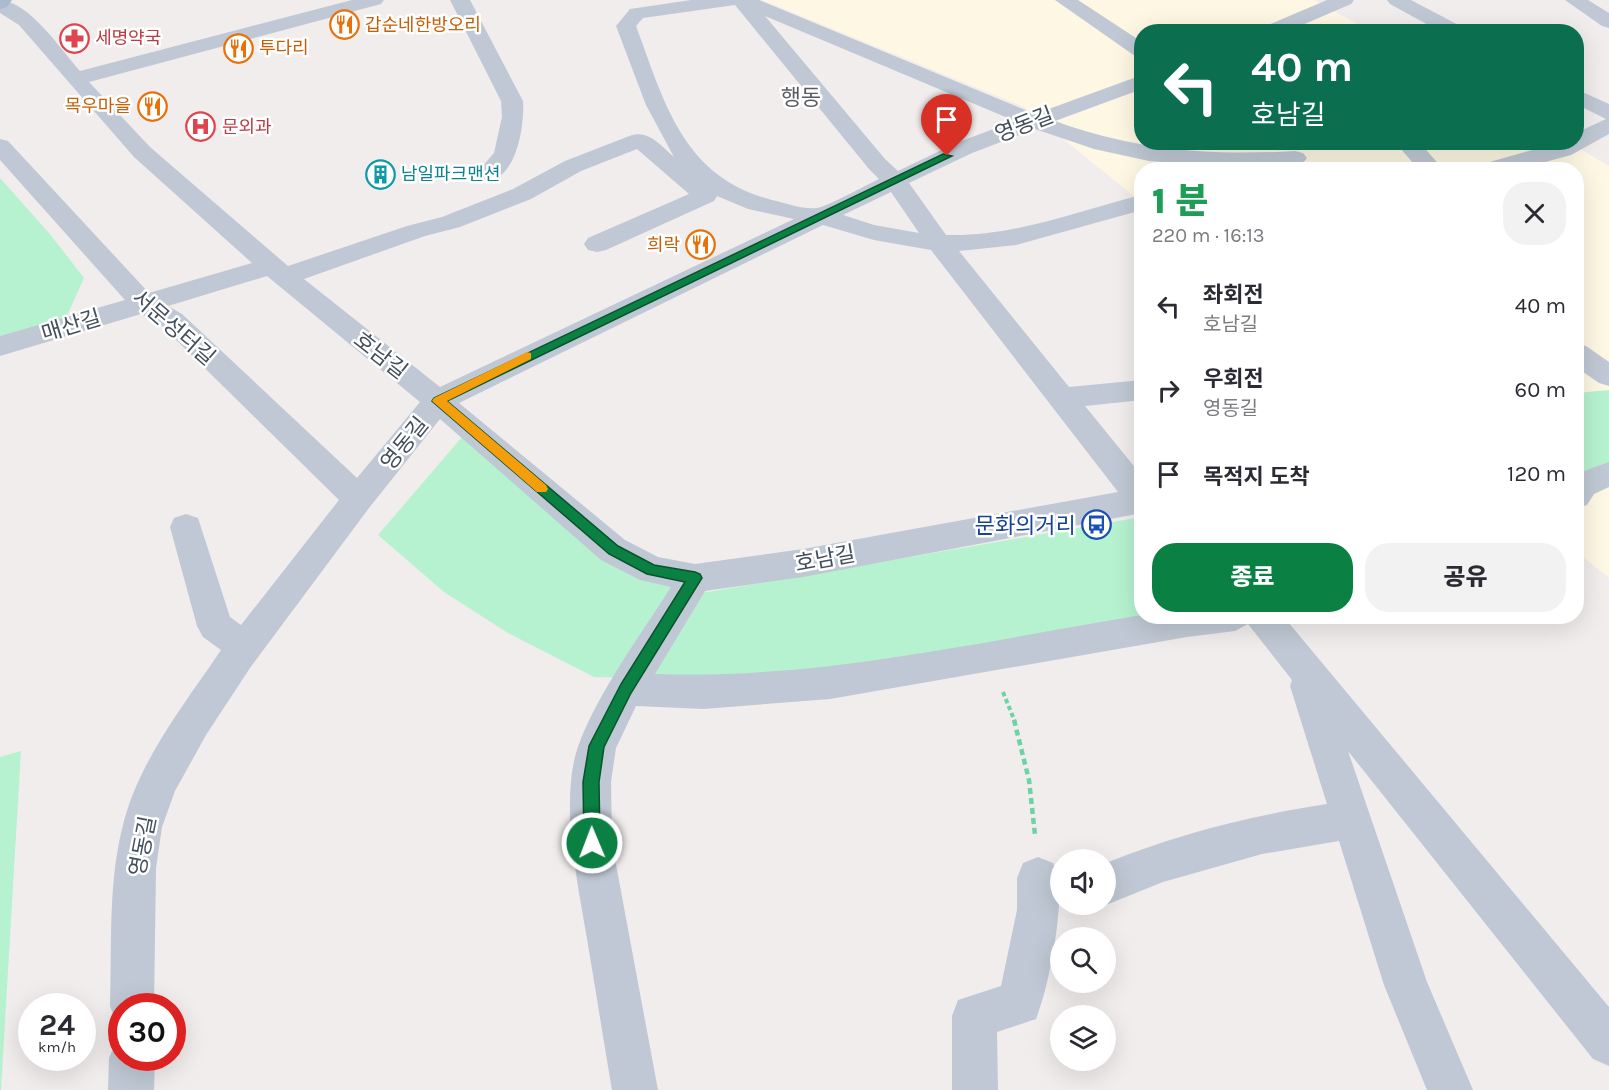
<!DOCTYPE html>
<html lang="ko">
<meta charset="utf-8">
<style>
:root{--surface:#fff;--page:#f2f2f3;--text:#2b2b33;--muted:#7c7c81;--accent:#0b8043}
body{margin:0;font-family:Karla,"Noto Sans KR",sans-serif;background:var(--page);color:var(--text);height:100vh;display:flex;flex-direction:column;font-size:22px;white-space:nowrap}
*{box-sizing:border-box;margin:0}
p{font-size:20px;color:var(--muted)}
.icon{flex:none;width:33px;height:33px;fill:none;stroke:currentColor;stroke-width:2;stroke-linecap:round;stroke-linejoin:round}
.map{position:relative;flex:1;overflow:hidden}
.panel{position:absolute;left:1134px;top:162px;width:450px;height:462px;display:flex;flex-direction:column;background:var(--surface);border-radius:24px;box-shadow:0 6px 24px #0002}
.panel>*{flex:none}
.hud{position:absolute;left:1134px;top:24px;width:450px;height:126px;border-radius:24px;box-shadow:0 6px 24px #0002;background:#0b6e4f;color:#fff;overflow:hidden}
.fabs{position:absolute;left:1050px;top:849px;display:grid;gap:12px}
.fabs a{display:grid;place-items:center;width:66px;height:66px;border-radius:50%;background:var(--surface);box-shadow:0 6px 24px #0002;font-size:30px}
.speed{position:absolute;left:18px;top:993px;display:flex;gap:12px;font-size:30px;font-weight:700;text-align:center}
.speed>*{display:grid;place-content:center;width:78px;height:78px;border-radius:50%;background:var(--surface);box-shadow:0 6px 24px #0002;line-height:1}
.speed small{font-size:15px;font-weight:400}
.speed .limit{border:9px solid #d22;background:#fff;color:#111}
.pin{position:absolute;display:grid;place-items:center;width:51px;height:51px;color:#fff;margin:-62px -26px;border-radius:50% 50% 50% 0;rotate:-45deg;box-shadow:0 0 6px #0007}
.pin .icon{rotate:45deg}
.me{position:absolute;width:66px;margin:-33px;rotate:359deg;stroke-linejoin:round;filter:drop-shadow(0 0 4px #0008)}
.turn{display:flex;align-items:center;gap:21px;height:126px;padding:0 18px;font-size:27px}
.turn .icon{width:78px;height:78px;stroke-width:2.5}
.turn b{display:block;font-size:42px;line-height:51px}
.round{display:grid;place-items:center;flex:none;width:63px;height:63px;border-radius:24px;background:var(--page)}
.overview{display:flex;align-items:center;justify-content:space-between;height:102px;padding:0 18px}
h1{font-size:36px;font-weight:800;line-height:45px;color:#1e9e55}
.cta{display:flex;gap:12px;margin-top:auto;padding:12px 18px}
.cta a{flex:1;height:69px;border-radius:24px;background:var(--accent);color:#fff;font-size:24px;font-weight:800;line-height:69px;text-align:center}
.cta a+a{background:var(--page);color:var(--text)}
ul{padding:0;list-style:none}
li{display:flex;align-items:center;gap:18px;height:84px;padding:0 18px}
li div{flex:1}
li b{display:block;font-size:22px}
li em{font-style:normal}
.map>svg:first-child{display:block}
.commercial{fill:#fdf7e3}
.green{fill:#b6f2d0}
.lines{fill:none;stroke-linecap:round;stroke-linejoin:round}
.path-far1{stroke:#6bd3a5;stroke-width:4;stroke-dasharray:4.5 3;stroke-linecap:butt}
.path{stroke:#6bd3a5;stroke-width:4.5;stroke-dasharray:6 4;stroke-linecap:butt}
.minor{fill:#bfc8d4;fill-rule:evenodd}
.major{fill:#aabacf;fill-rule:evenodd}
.route{fill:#0b8043;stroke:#07532c;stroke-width:1.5}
.slow{fill:#f59e0b}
.labels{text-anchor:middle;stroke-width:5;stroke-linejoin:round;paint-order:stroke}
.far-food-label{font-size:18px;fill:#c56008;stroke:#fff;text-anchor:start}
.far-health-label{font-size:18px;fill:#be3a42;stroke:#fff;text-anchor:start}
.far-culture-label{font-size:18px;fill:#0d838f;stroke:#fff;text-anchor:start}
.far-quarter-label{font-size:22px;fill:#595d62;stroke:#fff}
.street-label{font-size:22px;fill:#444f5c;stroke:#fff}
.transit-label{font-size:22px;fill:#164399;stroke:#fff;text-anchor:end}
</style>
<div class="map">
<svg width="1609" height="1090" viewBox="0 0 1609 1090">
<rect width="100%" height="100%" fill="#f0edec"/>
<polygon class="commercial" points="762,0 1314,0 1370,31 1142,32 1142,142 1568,142 1609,166 1609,578 1577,552 1576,170 1142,170 1141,202 1024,107"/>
<g class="green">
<polygon points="0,178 49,233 84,278 66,318 0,336"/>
<polygon points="1609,390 1609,466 1577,479 1577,393"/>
<polygon points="462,437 674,584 708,592 1141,517 1142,616 828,677 661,679 594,677 508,633 444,592 378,535"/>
<polygon points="21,751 1,1090 0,1090 0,757"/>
</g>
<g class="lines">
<polyline class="path-far1" points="1003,692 1015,722"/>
<polyline class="path" points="1014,720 1029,780 1035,835"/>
<g class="minor">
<path d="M0,0C30,2 61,50 80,71L352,0H384L381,4L89,82L150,147L288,266L407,226L442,217L513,189L565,161L632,135C650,131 661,146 674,157L646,105L616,26L630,9L691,0H759L1035,114L1142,75V89L1055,121C1134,150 1212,156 1295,151L1303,153L1307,158L1303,163L1295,165L1222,167L1149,161L1094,149L1035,129L972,153L909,183L946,235C1015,237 1076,211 1142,195V210L1016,245L959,251L1069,387L1142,380V400L1085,406L1142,476V513L803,577L705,591L655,674C818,680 982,641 1142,615V616H1283L1609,1007V1066L1593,1059L1348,751L1427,982L1473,1090H1427L1384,985L1339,841L1262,854L1163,882L1106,905L1105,904L1106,863C1178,834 1249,816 1327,804L1290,686L1292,680L1248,624L1235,631L1187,637L830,699L703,709L636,706L616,748L611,782L612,843L658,1090H612C603,1038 595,985 586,933C577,878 559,798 579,744C599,691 640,636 671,587L640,580L601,560L440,419L369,508L250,668L206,735L175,791L162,827L156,868L154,1006H122V1024L116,1022L110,1006C112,948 108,886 122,829C137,763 184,705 221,650L203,637L197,626L170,527L174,518L186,514L198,518L230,617L241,625L339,500L162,326L141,314L0,356V336L125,300L0,160V139L8,141L149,293L252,263L134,157L19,25L0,13ZM735,5L869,169L879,179C866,185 829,206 817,208C805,210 785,203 772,200C683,177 665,104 636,26L643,18ZM765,16L1015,121L956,143L898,171L885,159ZM637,149L689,194L588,238L584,244L588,250L597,252L606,250L714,201L717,196L748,209L794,219L440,387L304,279L425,236L460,227L531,199L581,171ZM891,192L919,233L874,225L843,215ZM823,225L874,240L931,250L1118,492L803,549L695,564L658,557L625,540L459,403ZM267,276L420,402L357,478L182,314L168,306Z"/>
<path d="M450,0H470L523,101C525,126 515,189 479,180L475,175L494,153L502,117L501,101Z"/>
<polygon points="1055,0 1078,0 1142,42 1142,58 1135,56"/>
<polygon points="1327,0 1354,0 1351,4 1286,32 1258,32 1261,28"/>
<polygon points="1387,0 1411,0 1464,28 1467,32 1441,32 1390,4"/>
<polygon points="1565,0 1588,0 1609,13 1609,28 1602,26"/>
<polygon points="1576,89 1609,104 1609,134 1571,155 1516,170 1476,170 1479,165 1560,142 1576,142 1576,133 1606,119 1576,104"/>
<polygon points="1395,142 1419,142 1444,170 1419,170"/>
<polygon points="1576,343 1586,346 1609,362 1609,386 1599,383 1576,367"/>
<polygon points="1609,462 1609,487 1594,494 1587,505 1576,508 1576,474"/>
<path d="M1038,857L1053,863C1055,869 1058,875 1059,881C1062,915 1049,987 1036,1019L997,1032L998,1090H952V1016L958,1000L1001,986L1017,910V878L1023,863Z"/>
<polygon points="122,1039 122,1058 155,1058 154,1090 108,1090 109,1058 116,1042"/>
</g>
<polygon class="major" points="0,0 12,0 7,7 0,9"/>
</g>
<polygon class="route" points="943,154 952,156 447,401 618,546 654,565 695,572 700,574 702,578 631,693 604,747 599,782 600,843 598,849 592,852 586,849 584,843 583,782 589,746 621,684 685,582 647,574 609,554 432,401 434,398"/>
<polygon class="slow" points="527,352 531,353 531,359 447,401 546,485 548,489 546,492 537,492 432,401 434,398"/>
<defs>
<symbol id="restaurant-ring" viewBox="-11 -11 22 22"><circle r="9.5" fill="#fff" stroke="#e8710a" stroke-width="1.5"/><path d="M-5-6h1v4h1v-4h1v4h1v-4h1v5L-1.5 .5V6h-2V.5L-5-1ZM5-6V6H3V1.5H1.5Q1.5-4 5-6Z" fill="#e8710a"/></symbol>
<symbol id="pharmacy-ring" viewBox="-11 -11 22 22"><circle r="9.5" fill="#fff" stroke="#e0444e" stroke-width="1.5"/><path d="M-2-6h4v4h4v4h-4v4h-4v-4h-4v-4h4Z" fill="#e0444e"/></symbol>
<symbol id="hospital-ring" viewBox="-11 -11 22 22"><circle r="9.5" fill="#fff" stroke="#e0444e" stroke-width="1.5"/><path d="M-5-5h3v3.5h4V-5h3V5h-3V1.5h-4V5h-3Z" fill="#e0444e"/></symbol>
<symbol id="building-ring" viewBox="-11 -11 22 22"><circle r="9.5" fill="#fff" stroke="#0f9aa8" stroke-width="1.5"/><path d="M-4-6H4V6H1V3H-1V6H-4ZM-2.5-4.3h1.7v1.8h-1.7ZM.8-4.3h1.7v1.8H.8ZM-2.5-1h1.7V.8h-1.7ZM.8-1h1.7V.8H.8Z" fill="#0f9aa8"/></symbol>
<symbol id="bus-ring" viewBox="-11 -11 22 22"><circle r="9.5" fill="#fff" stroke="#1a4fb4" stroke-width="1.5"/><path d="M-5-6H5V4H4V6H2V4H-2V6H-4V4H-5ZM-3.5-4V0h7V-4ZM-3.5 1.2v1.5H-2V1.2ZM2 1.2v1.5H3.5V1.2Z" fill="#1a4fb4"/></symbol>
</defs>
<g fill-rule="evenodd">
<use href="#restaurant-ring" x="328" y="8" width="33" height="33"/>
<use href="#pharmacy-ring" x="58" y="22" width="33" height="33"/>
<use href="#restaurant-ring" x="222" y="32" width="33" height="33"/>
<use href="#restaurant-ring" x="136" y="90" width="33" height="33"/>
<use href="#hospital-ring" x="184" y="110" width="33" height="33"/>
<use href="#building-ring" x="364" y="158" width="33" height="33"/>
<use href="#restaurant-ring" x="684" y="228" width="33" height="33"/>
<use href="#bus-ring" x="1080" y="508" width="33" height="33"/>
</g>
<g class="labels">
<g class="far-food-label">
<text x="365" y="31">갑순네한방오리</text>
<text x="259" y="54">투다리</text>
<text x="131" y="112" text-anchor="end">목우마을</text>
<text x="680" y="251" text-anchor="end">희락</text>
</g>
<g class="far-health-label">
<text x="95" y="44">세명약국</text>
<text x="222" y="133">문외과</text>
</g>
<g class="far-culture-label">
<text x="401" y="180">남일파크맨션</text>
</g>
<g class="far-quarter-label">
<text x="801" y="105">행동</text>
</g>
<g class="street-label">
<text transform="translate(1024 124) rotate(-21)" y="8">영동길</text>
<text transform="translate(71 325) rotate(-17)" y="8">매산길</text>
<text transform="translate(174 327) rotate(41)" y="8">서문성터길</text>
<text transform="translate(381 355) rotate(38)" y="8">호남길</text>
<text transform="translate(404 443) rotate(-51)" y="8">영동길</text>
<text transform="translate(825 558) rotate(-10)" y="8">호남길</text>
<text transform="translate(142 846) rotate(-79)" y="8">영동길</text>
</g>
<g class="transit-label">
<text x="1076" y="533">문화의거리</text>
</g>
</g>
</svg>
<div class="fabs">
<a><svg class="icon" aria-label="sound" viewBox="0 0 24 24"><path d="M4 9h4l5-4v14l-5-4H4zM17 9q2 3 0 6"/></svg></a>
<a><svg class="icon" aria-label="search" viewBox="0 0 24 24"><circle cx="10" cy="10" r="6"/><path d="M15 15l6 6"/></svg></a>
<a><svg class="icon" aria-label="layers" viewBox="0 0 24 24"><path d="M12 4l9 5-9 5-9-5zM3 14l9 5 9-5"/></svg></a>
</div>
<div class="speed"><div>24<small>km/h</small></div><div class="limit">30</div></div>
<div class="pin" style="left:947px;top:156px;background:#d93025"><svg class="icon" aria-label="arrive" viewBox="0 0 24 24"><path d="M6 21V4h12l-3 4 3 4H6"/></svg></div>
<svg class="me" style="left:592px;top:843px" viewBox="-20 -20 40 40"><circle r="17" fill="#0b8043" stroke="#fff" stroke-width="3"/><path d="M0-11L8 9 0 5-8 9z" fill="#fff"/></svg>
<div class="hud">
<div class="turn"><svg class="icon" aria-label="left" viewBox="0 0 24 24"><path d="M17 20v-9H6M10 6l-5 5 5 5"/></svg><div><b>40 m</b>호남길</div></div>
</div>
<section class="panel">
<div class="overview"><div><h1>1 분</h1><p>220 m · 16:13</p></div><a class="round"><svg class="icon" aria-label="close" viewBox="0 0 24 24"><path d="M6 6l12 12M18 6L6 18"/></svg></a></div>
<ul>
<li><svg class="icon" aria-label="left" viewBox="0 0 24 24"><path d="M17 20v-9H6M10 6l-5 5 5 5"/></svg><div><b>좌회전</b><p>호남길</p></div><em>40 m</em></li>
<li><svg class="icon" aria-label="right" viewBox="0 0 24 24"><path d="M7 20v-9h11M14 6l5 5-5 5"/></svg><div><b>우회전</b><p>영동길</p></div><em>60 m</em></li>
<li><svg class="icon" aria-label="arrive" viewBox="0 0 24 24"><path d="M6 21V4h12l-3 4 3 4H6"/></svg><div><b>목적지 도착</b></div><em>120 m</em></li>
</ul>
<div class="cta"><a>종료</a><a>공유</a></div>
</section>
</div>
